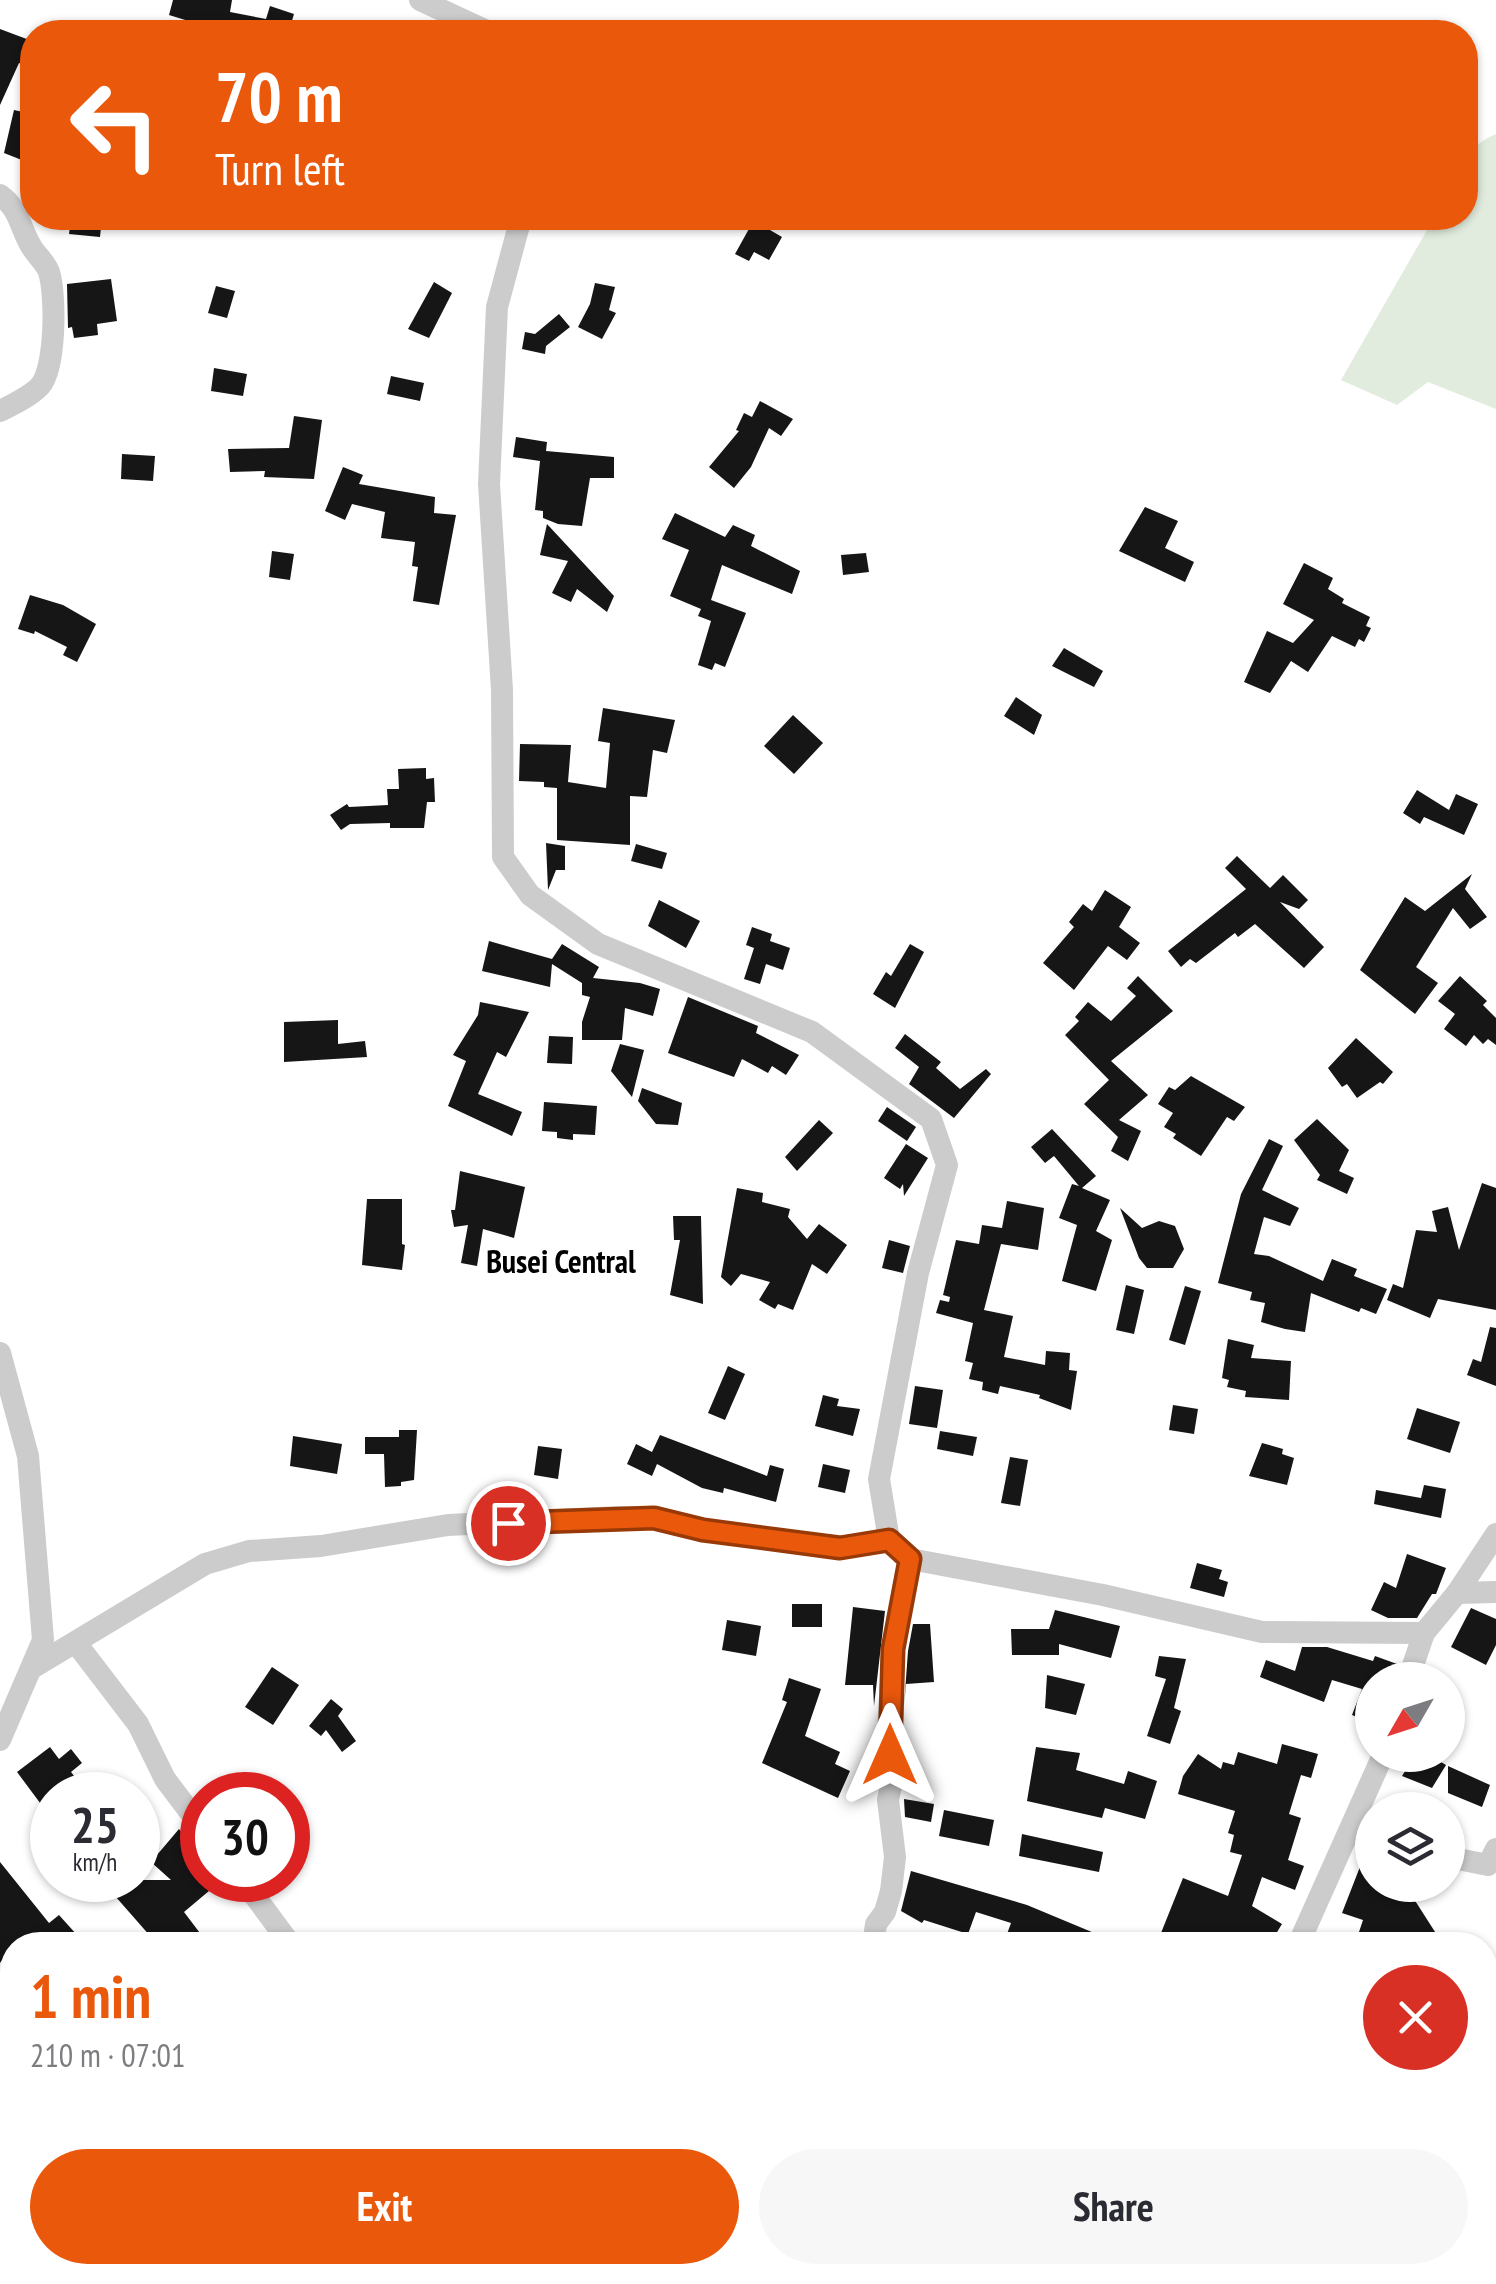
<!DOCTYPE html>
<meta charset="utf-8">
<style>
:root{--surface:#fff;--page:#f7f7f7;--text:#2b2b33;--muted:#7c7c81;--accent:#ea580c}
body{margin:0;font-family:"PT Sans Narrow",sans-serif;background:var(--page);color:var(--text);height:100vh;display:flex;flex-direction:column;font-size:38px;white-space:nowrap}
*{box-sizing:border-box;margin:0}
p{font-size:32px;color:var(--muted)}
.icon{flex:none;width:55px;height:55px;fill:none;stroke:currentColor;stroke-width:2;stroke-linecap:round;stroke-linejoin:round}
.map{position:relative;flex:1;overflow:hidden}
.panel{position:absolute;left:0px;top:1932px;width:1498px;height:352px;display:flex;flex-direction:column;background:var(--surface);border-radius:40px 40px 0 0;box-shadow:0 2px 8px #0004}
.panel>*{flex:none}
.top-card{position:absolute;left:20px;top:20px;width:1458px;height:210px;border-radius:40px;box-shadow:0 2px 8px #0004;background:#ea580c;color:#fff;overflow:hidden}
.needle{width:65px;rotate:231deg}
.buttons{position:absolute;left:1355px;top:1662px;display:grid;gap:20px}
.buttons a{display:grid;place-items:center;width:110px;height:110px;border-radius:50%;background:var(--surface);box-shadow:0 2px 8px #0004;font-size:50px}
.speed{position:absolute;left:30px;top:1772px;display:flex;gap:20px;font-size:50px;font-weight:700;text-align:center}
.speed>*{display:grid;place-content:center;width:130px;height:130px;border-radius:50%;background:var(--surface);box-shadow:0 2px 8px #0004;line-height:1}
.speed small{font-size:25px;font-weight:400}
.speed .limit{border:15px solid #d22;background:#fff;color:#111}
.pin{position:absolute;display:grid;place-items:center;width:85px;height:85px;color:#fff;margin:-42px;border:5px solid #fff;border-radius:50%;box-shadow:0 2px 10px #0007}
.me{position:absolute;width:110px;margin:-55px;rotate:0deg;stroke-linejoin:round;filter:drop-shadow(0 0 8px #0008)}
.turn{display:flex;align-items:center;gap:35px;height:210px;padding:0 30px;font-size:45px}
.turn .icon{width:130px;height:130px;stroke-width:2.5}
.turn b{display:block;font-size:70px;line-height:85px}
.round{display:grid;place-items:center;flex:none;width:105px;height:105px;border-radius:52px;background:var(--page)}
.head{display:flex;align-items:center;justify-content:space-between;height:170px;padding:0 30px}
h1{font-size:60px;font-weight:700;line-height:75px;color:var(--accent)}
.primary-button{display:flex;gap:20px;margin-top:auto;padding:20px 30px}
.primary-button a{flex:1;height:115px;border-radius:60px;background:var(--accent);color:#fff;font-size:40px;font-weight:700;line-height:115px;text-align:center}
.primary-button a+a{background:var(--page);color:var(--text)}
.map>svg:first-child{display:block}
.green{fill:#e2ecde}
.building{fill:#161616}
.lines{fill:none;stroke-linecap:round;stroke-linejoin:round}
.street{stroke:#ccc;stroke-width:22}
.route-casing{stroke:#983908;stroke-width:25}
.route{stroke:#ea580c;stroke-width:18}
.labels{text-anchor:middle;stroke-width:10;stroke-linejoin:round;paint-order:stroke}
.quarter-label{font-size:32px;font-weight:bold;fill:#000;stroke:#fff}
</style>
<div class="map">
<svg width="1496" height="2284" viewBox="0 0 1496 2284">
<rect width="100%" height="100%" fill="#fff"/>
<path class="green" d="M1496,134V409L1428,382L1397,405L1341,380L1434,218H1465C1465,179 1455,151 1496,134Z"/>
<g class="building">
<polygon points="173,0 232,0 230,12 266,19 270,6 294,14 291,24 296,25 295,32 207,32 208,27 169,15"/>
<polygon points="0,29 32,41 32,68 19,63 0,105"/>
<polygon points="14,110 32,114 32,164 4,153"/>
<polygon points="71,218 102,218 100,237 69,234"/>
<polygon points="755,218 777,218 770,230 782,237 769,260 754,252 749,261 735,254"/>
<polygon points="111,279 117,321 97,324 98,335 74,338 72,327 68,328 67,284"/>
<polygon points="434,282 452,293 429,338 408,329"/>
<polygon points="595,283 615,287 609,310 616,313 602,339 578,327 590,304"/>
<polygon points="216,286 235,291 227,318 208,313"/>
<polygon points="559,314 570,327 546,346 545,354 522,349 525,332 535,334"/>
<polygon points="214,368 247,374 243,396 211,391"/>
<polygon points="391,376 424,383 420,401 387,394"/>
<polygon points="760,401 793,419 781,436 769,428 751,467 734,488 709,467 739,431 736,430 744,413 752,417"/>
<polygon points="294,416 322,420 314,479 264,477 265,471 230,472 228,449 289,448"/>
<polygon points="516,437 547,442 546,451 614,457 614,478 590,478 582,526 558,524 543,518 543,511 535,510 540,461 513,457"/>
<polygon points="122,454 155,456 153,481 121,479"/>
<polygon points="343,467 363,475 359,484 435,497 434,513 456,515 439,605 413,601 418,567 412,566 415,542 381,538 385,512 352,504 345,520 325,511"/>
<polygon points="1145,507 1178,521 1165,548 1194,562 1185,582 1119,551"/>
<polygon points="675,513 725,537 733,525 755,535 751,546 800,571 792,594 722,565 711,600 746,613 725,667 715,663 712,670 698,665 711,621 698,616 701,609 670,596 689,550 662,539"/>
<polygon points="547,524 614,596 607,612 577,589 571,602 552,593 568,561 540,555"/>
<polygon points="272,551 294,554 290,580 269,577"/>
<polygon points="866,553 869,572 843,575 841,555"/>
<polygon points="1304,563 1333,578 1328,589 1344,599 1342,603 1370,617 1366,626 1371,628 1364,642 1359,639 1355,647 1332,636 1308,672 1291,661 1270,693 1244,682 1267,631 1293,643 1314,620 1283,604"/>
<polygon points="30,595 63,605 96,624 77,662 63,655 67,647 35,631 34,634 18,629"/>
<polygon points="1064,648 1103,671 1094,687 1052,666"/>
<polygon points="1016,697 1042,715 1034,735 1004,716"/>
<polygon points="603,708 675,720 667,753 653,750 647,797 630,796 630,845 557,840 557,788 544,787 544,782 519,781 520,744 571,745 568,782 606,788 610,743 598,741"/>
<polygon points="793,715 823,743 794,774 764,746"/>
<polygon points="426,768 426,779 434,778 435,802 427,802 424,828 390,828 390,823 350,824 341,830 330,815 347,804 349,807 388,805 387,789 399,789 398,769"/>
<polygon points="1417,790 1449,810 1456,794 1478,804 1464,835 1424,817 1420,824 1403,813"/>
<polygon points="546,843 565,846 565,870 556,870 548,890"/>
<polygon points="636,844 667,853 662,869 631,861"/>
<polygon points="1237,856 1270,888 1283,875 1308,900 1299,909 1280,902 1324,947 1304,968 1255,924 1238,937 1235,933 1196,963 1190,959 1181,967 1168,951 1246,889 1225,868"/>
<polygon points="1472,874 1465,889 1487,917 1470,929 1453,908 1416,967 1438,983 1415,1014 1360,970 1405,897 1425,911"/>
<polygon points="1105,890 1131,907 1119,927 1140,943 1127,960 1108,946 1074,990 1043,963 1074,927 1069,922 1083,904 1092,911"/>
<polygon points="659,900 700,921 686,948 648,926"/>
<polygon points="752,927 772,934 770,941 790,948 783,970 766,964 760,984 744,979 754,948 746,945"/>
<polygon points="489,941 552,959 562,944 599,967 593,978 640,983 660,989 653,1016 625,1008 622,1040 582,1040 582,1022 590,997 582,995 582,983 552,964 550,987 482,971"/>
<polygon points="910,944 924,952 895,1008 873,994 886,972 891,976"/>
<polygon points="1138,976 1173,1011 1111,1061 1148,1095 1119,1120 1141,1131 1128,1161 1111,1151 1118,1137 1084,1104 1109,1080 1065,1035 1079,1021 1075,1017 1088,1002 1111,1021 1136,996 1127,988"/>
<polygon points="1460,976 1487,1001 1483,1005 1496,1018 1496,1045 1488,1039 1483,1044 1474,1035 1466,1046 1444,1029 1455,1014 1438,1001"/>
<polygon points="688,997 758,1026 756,1033 799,1055 786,1075 772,1066 768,1073 742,1059 734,1077 668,1053"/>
<polygon points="480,1002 529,1012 506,1057 497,1052 478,1094 522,1112 512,1136 448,1106 466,1061 453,1055 478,1015"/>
<polygon points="338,1020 338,1044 365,1041 367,1057 284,1062 284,1022"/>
<polygon points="905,1034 941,1062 936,1068 960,1089 986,1069 991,1074 954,1118 909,1084 919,1067 895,1048"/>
<polygon points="549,1036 573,1037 572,1064 547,1063"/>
<polygon points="1356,1038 1393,1072 1383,1084 1380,1082 1357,1098 1347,1084 1342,1087 1328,1068"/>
<polygon points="620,1044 644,1050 632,1097 611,1071"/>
<polygon points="1191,1076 1245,1107 1234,1121 1227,1117 1201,1156 1173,1138 1176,1134 1164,1127 1173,1113 1158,1104 1169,1087 1175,1090"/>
<polygon points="642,1088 682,1103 678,1125 656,1124 638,1101"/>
<polygon points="544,1102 597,1106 595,1135 573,1134 573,1140 557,1138 557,1132 542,1131"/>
<polygon points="887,1107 916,1127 907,1141 878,1121"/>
<polygon points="1317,1119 1349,1150 1339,1171 1354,1178 1347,1194 1317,1180 1320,1175 1294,1140"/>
<polygon points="819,1120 833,1133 797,1171 785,1157"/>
<polygon points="1052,1129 1096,1176 1082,1188 1110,1200 1096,1231 1112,1240 1096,1291 1062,1281 1077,1225 1059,1218 1072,1184 1079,1186 1054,1156 1045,1163 1031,1147"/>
<polygon points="1269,1139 1283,1146 1262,1190 1299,1208 1290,1226 1264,1217 1254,1254 1269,1256 1323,1281 1332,1259 1357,1269 1354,1276 1387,1289 1376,1314 1361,1308 1359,1312 1311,1293 1305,1332 1285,1329 1261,1322 1265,1303 1250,1300 1252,1292 1218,1283 1241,1194"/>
<polygon points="906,1144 928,1158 904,1196 903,1184 900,1189 884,1178"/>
<polygon points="460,1171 525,1187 514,1238 483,1229 477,1266 461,1263 468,1225 454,1227 451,1210 455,1210"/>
<polygon points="1482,1183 1496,1188 1496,1310 1438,1299 1430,1318 1387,1300 1393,1284 1403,1288 1416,1230 1437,1232 1432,1211 1448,1207 1459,1250"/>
<polygon points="737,1188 763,1193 762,1202 790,1209 788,1217 807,1239 819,1224 847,1245 827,1274 812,1264 793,1310 778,1304 775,1309 759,1300 770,1282 741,1274 731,1286 721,1277"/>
<polygon points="367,1199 402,1199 402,1244 405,1245 402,1270 362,1265"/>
<polygon points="1007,1201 1044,1208 1038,1250 1001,1244 984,1310 1013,1316 1004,1357 1045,1365 1046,1351 1070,1353 1069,1370 1077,1371 1071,1410 1039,1398 1040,1395 1000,1386 998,1394 982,1390 983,1382 969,1379 973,1363 965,1361 973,1323 936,1313 940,1300 949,1302 950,1297 943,1295 956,1240 979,1244 982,1225 1002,1228"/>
<polygon points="1120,1208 1142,1228 1159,1221 1175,1226 1184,1249 1173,1268 1147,1268 1139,1258"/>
<polygon points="673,1216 701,1216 703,1304 670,1295 680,1240 674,1240"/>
<polygon points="889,1240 910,1246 903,1273 882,1268"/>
<polygon points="1126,1285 1144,1290 1134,1334 1116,1330"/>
<polygon points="1185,1286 1201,1291 1185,1345 1169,1340"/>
<polygon points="1490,1327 1496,1328 1496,1386 1467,1375 1473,1359 1481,1362"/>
<polygon points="1228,1339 1254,1345 1251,1358 1291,1361 1289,1400 1245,1397 1246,1391 1227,1387 1229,1380 1222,1378"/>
<polygon points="728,1366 745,1374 725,1420 708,1413"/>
<polygon points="915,1386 943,1390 937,1428 909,1424"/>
<polygon points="823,1395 839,1399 837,1406 860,1409 853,1436 815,1426"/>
<polygon points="1173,1405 1198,1409 1194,1434 1169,1430"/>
<polygon points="1417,1408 1460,1422 1450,1453 1407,1439"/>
<polygon points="399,1430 417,1430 414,1480 401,1482 401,1486 385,1487 384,1454 365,1454 365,1437 399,1437"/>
<polygon points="940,1431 977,1437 973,1456 937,1449"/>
<polygon points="660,1435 767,1476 770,1465 784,1469 776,1502 724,1488 723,1493 702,1488 657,1464 652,1476 627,1464 636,1444 652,1452"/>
<polygon points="293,1436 342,1444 337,1474 290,1466"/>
<polygon points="1262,1443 1283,1449 1282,1454 1294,1458 1287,1485 1249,1476"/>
<polygon points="538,1446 562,1449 558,1479 534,1475"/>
<polygon points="1010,1457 1028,1460 1020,1506 1001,1503"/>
<polygon points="823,1464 850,1470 845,1493 818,1487"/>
<polygon points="1424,1485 1446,1489 1441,1518 1374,1504 1376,1490 1421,1498"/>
<polygon points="1407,1554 1446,1568 1436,1594 1432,1594 1417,1618 1388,1618 1371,1610 1384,1582 1396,1588"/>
<polygon points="1197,1563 1222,1570 1219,1579 1228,1582 1224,1597 1190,1588"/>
<rect x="792" y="1604" width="30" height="23"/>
<polygon points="853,1607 885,1611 874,1706 873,1685 845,1685"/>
<polygon points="1471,1608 1496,1619 1496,1645 1486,1665 1451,1647"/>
<polygon points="1055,1610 1120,1626 1111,1658 1059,1644 1059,1655 1012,1655 1011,1629 1049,1629"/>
<polygon points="727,1620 761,1626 756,1656 722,1650"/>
<polygon points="913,1624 930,1624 934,1682 906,1684 904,1706 908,1651"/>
<polygon points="1302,1647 1327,1647 1373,1661 1375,1656 1397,1664 1391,1680 1372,1680 1372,1723 1352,1715 1362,1689 1332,1680 1324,1702 1260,1677 1266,1660 1295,1671"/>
<polygon points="1159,1656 1186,1659 1174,1708 1181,1711 1170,1744 1147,1736 1166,1679 1155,1676"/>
<polygon points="272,1667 299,1685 273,1725 245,1707"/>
<polygon points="1047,1675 1085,1684 1076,1715 1045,1708"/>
<polygon points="789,1678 821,1689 805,1736 840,1752 835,1764 850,1771 838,1798 762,1763 787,1702 782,1700"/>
<polygon points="331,1699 343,1709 338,1716 356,1741 342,1752 326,1730 321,1736 309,1726"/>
<polygon points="1282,1744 1318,1754 1311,1778 1301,1775 1289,1814 1301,1818 1288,1860 1304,1866 1295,1890 1262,1877 1252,1906 1282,1924 1269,1945 1179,1945 1161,1933 1183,1878 1228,1896 1242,1855 1230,1852 1234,1835 1228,1833 1235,1811 1178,1794 1183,1776 1198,1754 1221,1769 1223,1762 1234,1765 1238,1752 1277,1764"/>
<polygon points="50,1747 59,1759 71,1749 82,1763 71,1772 89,1795 52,1795 52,1819 17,1772"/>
<polygon points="1036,1747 1080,1753 1076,1770 1124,1784 1128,1771 1157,1781 1145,1819 1105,1808 1102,1818 1027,1801"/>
<polygon points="1415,1755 1429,1755 1446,1765 1432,1788 1402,1776"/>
<polygon points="1448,1766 1490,1785 1482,1807 1448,1793"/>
<polygon points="904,1799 934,1804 931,1822 905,1817"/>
<polygon points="944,1810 994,1820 989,1846 939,1836"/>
<polygon points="179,1829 202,1858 202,1880 222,1880 184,1912 209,1945 158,1945 101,1880 171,1880 151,1862"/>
<polygon points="1022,1834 1103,1852 1099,1872 1019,1856"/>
<polygon points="1372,1836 1372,1885 1405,1885 1437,1935 1422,1945 1375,1945 1357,1938 1363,1920 1342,1913"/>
<polygon points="0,1862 49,1923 59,1915 86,1945 12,1945 0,1963"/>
<polygon points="911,1871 1027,1905 1123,1945 1003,1945 1011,1923 976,1912 968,1934 924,1920 922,1923 901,1911"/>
</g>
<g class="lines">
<g class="street">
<polyline points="420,0 489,32"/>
<path d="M0,195C20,209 20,228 31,246C36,255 46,263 49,272C56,295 56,368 40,386C31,396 12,405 0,411"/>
<polyline points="521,218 497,307 489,484 502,690 503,857 530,895 598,944 812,1032 931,1119 947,1165 918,1273 879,1479 889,1540"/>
<polyline points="0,1353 28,1456 43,1640 0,1740"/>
<polyline points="1457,1593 1496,1592"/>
<polyline points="76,1643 138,1724 165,1779 202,1828"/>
<polyline points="32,1668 205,1564 249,1551 321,1546 448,1525 619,1517 654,1518 703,1530 840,1548 889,1540 910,1559 1103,1595 1262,1632 1424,1633"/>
<polyline points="1408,1680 1424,1633 1457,1593 1496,1534"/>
<polyline points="1448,1857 1488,1865 1496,1849"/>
<polyline points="243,1880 291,1945"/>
<polyline points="873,1945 876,1924 885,1912 891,1891 895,1857 888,1800 892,1781 888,1729 893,1649 910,1559"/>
<polyline points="1298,1945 1383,1755"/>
<polyline points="584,2272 630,2284"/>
<polyline points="437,2284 440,2272"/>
<polyline points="831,2284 837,2272"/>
<polyline points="1171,2284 1175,2272"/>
</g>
</g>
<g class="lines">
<defs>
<polyline id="route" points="508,1523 654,1518 703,1530 840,1548 889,1540 910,1559 893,1649 890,1755"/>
</defs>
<use href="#route" class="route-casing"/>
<use href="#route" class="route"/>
</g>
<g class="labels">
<g class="quarter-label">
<text x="561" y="1273">Busei Central</text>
</g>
</g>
</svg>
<div class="buttons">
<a><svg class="needle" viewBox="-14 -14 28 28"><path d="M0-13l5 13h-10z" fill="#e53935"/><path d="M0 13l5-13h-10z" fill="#7c7c81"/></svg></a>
<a><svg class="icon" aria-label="layers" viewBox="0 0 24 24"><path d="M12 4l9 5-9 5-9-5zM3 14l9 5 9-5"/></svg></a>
</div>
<div class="speed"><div>25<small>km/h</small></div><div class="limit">30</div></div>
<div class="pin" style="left:508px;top:1523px;background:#d93025"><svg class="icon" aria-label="arrive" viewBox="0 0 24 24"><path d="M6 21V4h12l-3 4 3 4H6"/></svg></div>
<svg class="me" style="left:890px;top:1755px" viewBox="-20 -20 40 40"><path d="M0-17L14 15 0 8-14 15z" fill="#ea580c" stroke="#fff" stroke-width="4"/></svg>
<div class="top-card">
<div class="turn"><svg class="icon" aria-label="left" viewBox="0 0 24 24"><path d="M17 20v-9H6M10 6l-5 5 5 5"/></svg><div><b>70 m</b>Turn left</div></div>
</div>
<section class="panel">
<div class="head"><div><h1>1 min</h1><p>210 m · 07:01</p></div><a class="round" style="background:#d93025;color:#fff"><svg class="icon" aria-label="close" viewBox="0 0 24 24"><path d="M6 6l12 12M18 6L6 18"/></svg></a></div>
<div class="primary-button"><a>Exit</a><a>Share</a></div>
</section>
</div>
